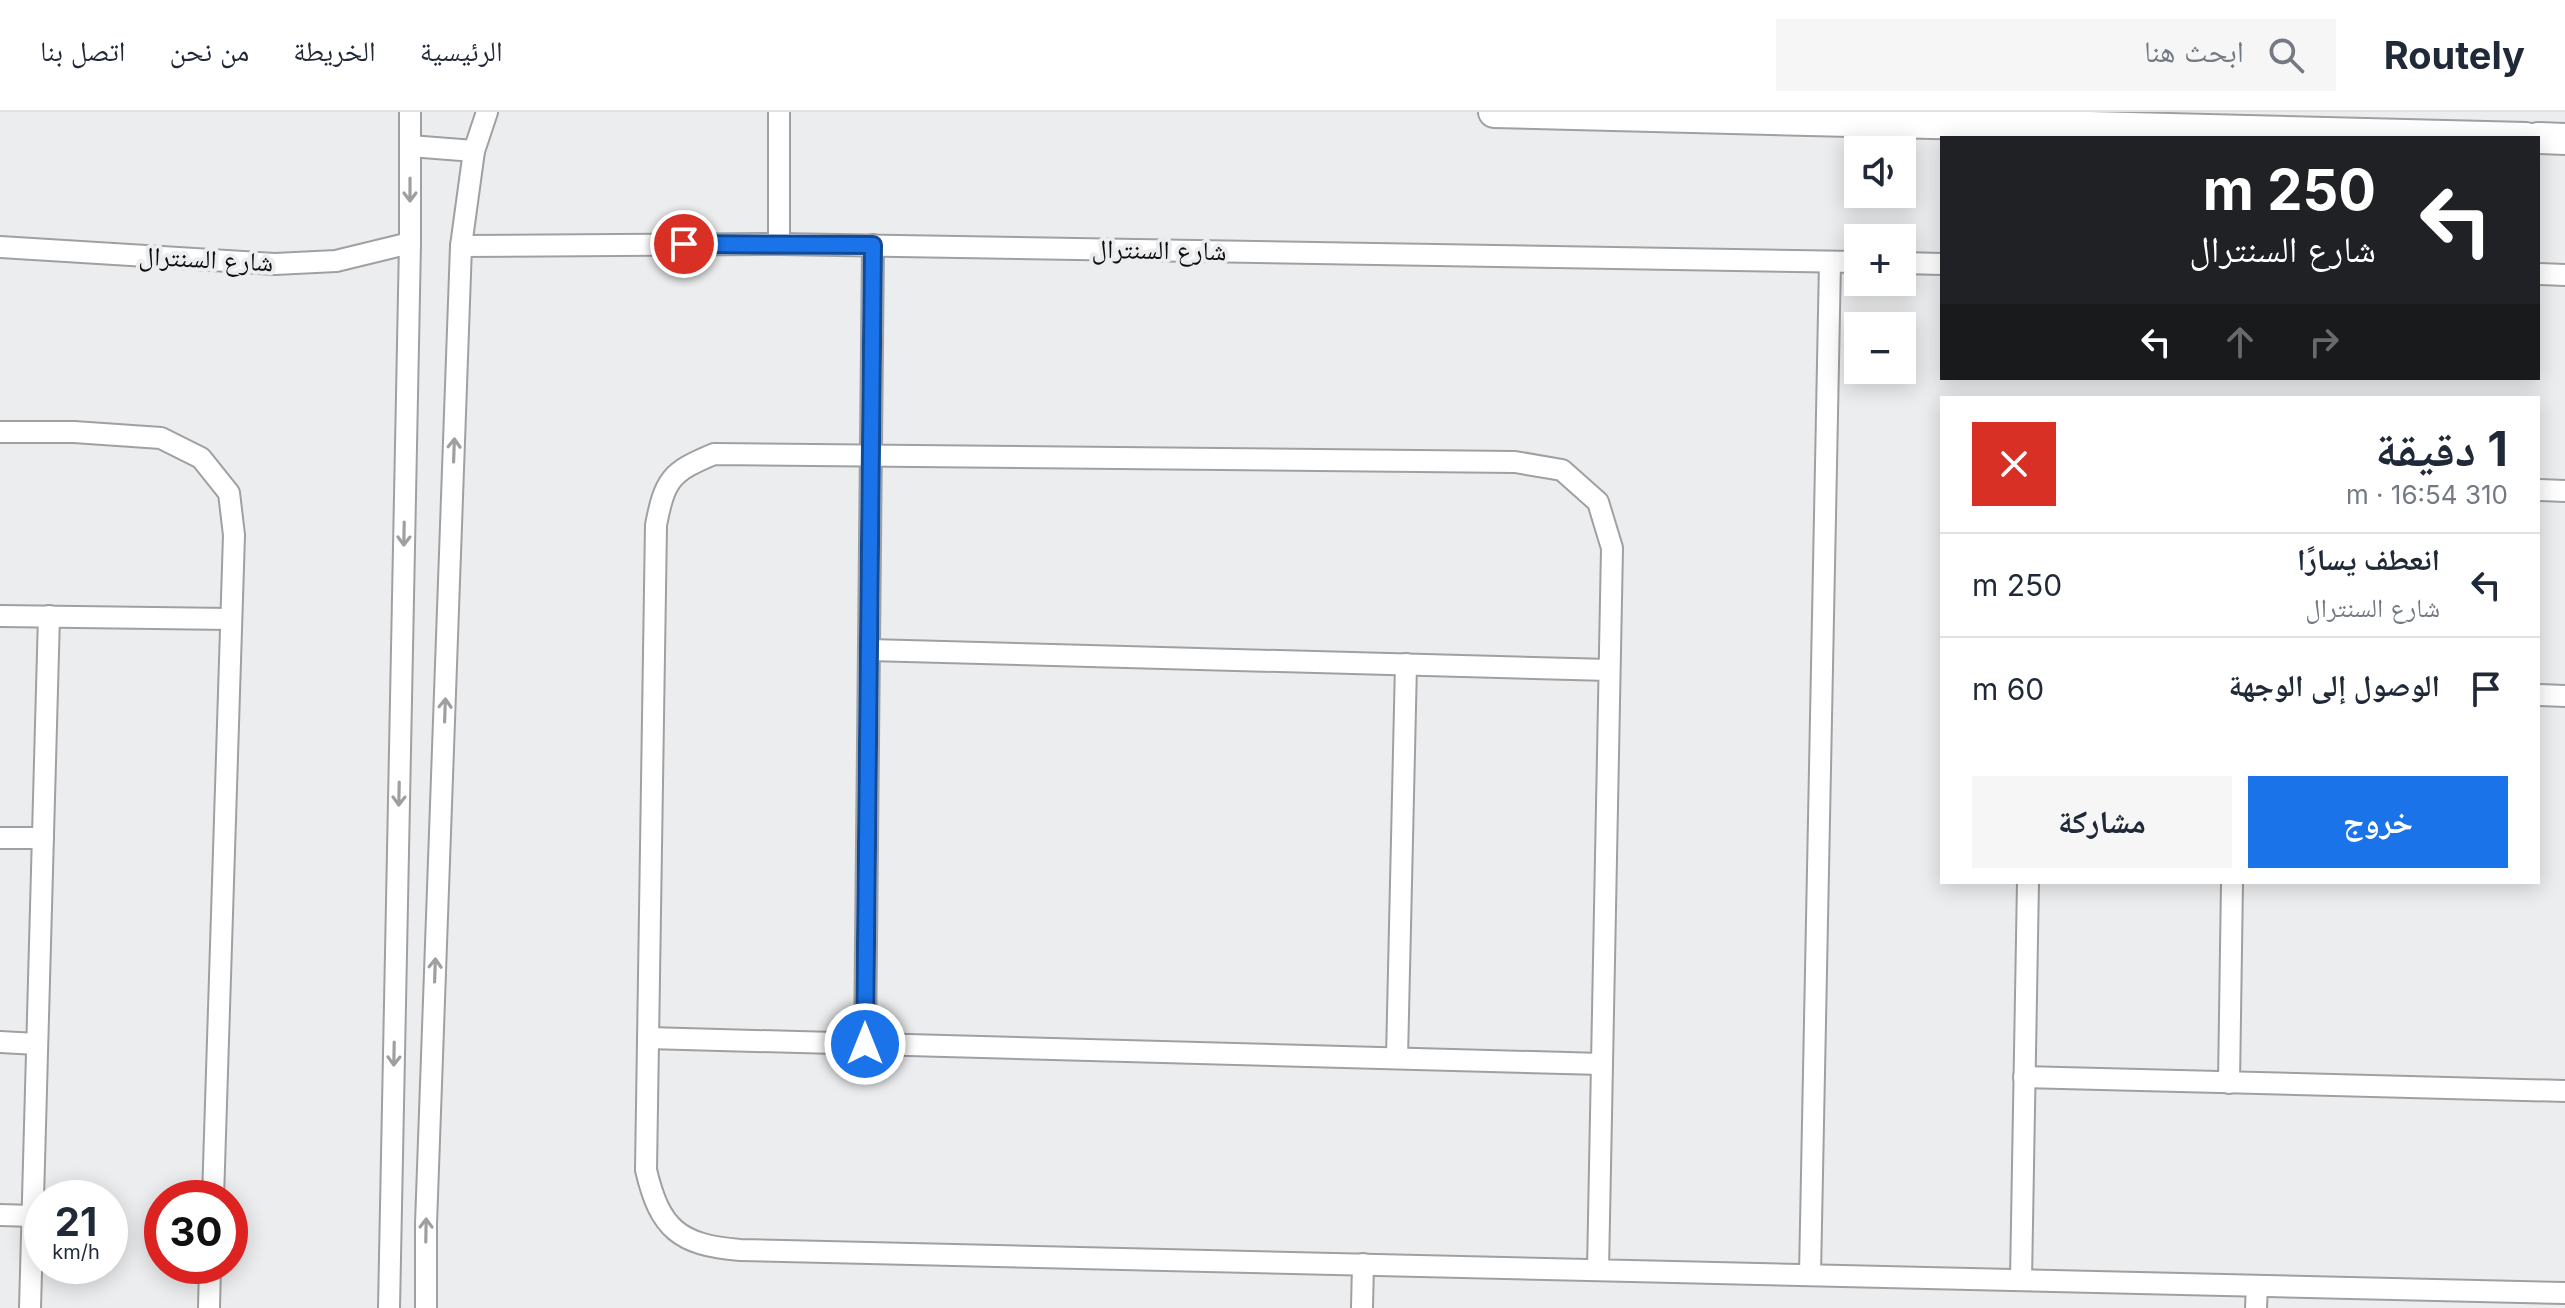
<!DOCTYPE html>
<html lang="ar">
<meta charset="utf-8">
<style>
:root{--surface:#fff;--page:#f6f6f7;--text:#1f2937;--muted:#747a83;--line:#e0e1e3;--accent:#1a73e8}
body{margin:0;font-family:Inter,"Noto Naskh Arabic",sans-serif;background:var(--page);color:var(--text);direction:rtl;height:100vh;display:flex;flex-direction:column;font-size:30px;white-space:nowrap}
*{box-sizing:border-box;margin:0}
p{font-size:26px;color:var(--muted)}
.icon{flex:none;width:44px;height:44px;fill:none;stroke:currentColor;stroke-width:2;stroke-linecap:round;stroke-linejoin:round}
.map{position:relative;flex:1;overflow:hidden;direction:ltr}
.side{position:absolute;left:1940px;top:284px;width:600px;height:488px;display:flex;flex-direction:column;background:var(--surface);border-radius:0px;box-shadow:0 4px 20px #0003;direction:rtl}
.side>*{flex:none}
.banner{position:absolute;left:1940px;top:24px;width:600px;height:244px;border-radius:0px;box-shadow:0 4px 20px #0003;direction:rtl;background:#202124;color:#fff;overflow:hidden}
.fabs{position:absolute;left:1844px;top:24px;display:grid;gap:16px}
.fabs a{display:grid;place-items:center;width:72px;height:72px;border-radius:0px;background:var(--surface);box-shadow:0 4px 20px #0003;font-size:40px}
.speed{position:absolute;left:24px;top:1068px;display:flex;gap:16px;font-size:40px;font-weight:700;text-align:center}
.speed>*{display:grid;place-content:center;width:104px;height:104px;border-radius:50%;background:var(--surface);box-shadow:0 4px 20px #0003;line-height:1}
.speed small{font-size:20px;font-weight:400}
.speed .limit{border:12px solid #d22;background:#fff;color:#111}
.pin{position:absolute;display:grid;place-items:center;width:68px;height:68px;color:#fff;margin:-34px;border:4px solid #fff;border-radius:50%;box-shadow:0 2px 8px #0007}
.me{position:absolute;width:88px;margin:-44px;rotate:0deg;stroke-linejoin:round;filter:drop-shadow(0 0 6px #0008)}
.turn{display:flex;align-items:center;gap:28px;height:168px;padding:0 32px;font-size:36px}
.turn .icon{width:104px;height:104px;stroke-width:2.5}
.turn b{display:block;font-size:56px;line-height:68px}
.lanes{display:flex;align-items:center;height:76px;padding:0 32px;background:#0003;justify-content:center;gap:40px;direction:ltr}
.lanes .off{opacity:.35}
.round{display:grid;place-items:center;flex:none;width:84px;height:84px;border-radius:0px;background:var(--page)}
.overview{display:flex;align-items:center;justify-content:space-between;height:136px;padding:0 32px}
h1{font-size:48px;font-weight:700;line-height:60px}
.button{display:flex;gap:16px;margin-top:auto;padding:16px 32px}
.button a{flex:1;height:92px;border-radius:0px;background:var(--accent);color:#fff;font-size:32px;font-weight:700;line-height:92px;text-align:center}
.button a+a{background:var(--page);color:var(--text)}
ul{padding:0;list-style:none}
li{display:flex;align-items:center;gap:24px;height:104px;padding:0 32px;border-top:2px solid var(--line)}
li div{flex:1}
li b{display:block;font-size:30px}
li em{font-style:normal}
header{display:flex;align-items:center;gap:48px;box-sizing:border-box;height:112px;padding:0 40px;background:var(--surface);border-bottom:2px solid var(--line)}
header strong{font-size:38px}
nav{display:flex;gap:44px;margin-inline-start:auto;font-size:28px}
.search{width:560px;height:72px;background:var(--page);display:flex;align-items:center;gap:20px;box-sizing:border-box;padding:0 28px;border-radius:0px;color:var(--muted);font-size:30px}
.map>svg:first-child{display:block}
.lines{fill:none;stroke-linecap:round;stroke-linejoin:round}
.street-casing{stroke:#a0a0a2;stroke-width:24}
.secondary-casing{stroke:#a0a0a2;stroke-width:34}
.street{stroke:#fff;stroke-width:20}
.secondary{stroke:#fff;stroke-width:30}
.oneway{stroke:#9f9f9f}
.route-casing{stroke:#114b97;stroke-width:20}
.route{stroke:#1a73e8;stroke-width:14}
.labels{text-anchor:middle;stroke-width:8;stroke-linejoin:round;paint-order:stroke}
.street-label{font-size:26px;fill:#0e0e0e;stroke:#ecedee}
</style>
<header>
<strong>Routely</strong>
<div class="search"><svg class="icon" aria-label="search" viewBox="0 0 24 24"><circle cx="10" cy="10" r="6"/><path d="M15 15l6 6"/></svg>ابحث هنا</div>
<nav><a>الرئيسية</a><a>الخريطة</a><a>من نحن</a><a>اتصل بنا</a></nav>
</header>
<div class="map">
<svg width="2565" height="1196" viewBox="0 0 2565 1196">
<rect width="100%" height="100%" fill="#ecedee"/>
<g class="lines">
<defs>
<g id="street">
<polyline points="410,34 474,39"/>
<polyline points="779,132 779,0"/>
<polyline points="461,134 779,132 1858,150"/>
<polyline points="0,135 275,152 336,149 410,131"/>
<polyline points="1902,151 1942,152"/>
<polyline points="2538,162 2565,163"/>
<polyline points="0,320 74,320 161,326 201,346 229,381 234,423 213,1086"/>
<polyline points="2538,378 2565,379"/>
<polyline points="0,504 231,507"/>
<polyline points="869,538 1609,558"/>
<polyline points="2538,583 2565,584"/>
<polyline points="0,726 43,726"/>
<polyline points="648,926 1602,952"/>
<polyline points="0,930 37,932"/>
<polyline points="865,932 873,133"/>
<polyline points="1397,946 1406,552"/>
<polyline points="2024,965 2565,979"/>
<polyline points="2229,971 2232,770"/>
<polyline points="0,1103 33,1104"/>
<path d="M1598,1158L1612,436L1598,390L1562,358L1515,350L714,342C671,360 665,367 656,413L646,1058C660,1117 679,1133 740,1138L2565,1181"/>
<polyline points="1810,1163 1830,150"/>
<polyline points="2021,1168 2028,770"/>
<polyline points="30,1196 49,504"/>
<polyline points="209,1196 210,1154"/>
<polyline points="389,1196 410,131 410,0"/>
<polyline points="426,1196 426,1112 461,134 474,39 487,0"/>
<polyline points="1362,1196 1363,1152"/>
<polyline points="2256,1196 2257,1174"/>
</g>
<g id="secondary">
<polyline points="1494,0 2526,26"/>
<polyline points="2538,26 2565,27"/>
</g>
</defs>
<use href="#street" class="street-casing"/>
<use href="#secondary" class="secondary-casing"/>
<use href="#street" class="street"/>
<use href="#secondary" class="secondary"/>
</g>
<defs><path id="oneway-shaft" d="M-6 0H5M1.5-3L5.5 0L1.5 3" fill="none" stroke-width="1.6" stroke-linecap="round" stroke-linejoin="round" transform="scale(2)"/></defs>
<g class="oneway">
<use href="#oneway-shaft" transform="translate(410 78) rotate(90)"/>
<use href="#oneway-shaft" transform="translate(454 338) rotate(-88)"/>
<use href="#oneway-shaft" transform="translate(404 422) rotate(91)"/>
<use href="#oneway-shaft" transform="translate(445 598) rotate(-88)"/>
<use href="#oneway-shaft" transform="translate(399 682) rotate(91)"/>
<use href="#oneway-shaft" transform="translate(435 858) rotate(-88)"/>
<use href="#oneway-shaft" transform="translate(394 942) rotate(91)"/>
<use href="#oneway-shaft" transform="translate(426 1118) rotate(-89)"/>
</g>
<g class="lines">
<defs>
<polyline id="route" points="684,132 873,133 865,932"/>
</defs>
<use href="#route" class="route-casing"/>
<use href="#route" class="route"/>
</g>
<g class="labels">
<g class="street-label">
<text transform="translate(1159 138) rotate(1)" y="9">شارع السنترال</text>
<text transform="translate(206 147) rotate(3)" y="9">شارع السنترال</text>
</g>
</g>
</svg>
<div class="fabs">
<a><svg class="icon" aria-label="sound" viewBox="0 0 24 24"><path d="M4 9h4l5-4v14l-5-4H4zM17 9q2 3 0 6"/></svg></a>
<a>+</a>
<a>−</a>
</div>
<div class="speed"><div>21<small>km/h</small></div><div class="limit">30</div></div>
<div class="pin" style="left:684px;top:132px;background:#d93025"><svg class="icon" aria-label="arrive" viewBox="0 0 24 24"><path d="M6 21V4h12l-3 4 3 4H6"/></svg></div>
<svg class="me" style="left:865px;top:932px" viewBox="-20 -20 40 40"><circle r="17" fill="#1a73e8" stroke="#fff" stroke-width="3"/><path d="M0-11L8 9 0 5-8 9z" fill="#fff"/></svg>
<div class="banner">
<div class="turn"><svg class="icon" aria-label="left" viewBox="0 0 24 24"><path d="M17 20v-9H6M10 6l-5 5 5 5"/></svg><div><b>250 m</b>شارع السنترال</div></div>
<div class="lanes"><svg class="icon" aria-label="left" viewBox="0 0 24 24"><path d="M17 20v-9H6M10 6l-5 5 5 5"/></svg><svg class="icon off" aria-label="ahead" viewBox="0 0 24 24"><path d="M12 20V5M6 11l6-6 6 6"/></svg><svg class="icon off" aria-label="right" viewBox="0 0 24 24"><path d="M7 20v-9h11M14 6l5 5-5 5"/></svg></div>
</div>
<section class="side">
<div class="overview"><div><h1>1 دقيقة</h1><p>310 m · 16:54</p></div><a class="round" style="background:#d93025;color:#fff"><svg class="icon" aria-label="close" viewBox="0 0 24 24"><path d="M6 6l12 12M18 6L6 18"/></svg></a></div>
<ul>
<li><svg class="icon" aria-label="left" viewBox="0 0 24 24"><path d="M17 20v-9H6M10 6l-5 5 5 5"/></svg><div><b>انعطف يسارًا</b><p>شارع السنترال</p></div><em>250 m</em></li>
<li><svg class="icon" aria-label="arrive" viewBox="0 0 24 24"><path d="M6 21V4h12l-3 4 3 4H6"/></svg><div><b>الوصول إلى الوجهة</b></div><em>60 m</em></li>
</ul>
<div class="button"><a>خروج</a><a>مشاركة</a></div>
</section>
</div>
